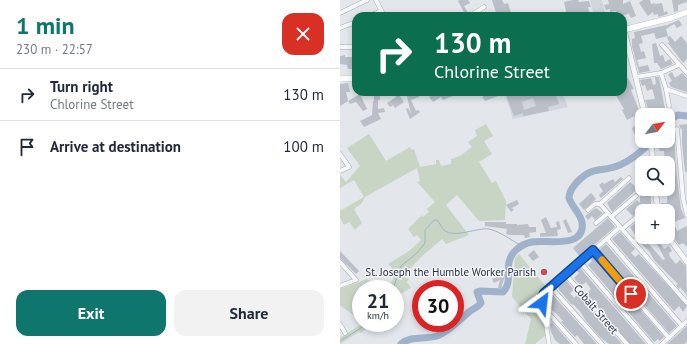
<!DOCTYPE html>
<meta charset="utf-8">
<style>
:root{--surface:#fff;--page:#f2f2f3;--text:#1f2937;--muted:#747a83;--line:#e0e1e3;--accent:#0f766e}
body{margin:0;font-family:"PT Sans",sans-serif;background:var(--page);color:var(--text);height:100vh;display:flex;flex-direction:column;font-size:15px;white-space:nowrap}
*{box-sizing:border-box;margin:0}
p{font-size:13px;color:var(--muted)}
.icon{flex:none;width:22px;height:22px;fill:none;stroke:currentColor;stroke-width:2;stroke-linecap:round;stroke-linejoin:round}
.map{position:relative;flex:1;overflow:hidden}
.panel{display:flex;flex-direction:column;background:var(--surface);width:340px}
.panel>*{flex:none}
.guide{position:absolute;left:12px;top:12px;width:275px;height:84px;border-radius:12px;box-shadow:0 2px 6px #0003;background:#0b6e4f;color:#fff;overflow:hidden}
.needle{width:26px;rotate:59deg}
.fabs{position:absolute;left:295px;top:108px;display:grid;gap:8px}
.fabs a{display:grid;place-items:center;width:40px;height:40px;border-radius:8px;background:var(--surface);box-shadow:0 2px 6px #0003;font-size:20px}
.speed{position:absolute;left:12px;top:280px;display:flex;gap:8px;font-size:20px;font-weight:700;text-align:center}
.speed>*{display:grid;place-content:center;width:52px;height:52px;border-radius:50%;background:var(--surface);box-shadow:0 2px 6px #0003;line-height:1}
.speed small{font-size:10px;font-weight:400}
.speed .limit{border:6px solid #d22;background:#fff;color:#111}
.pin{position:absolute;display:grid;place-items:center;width:34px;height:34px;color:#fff;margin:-17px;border:2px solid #fff;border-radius:50%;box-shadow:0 1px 4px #0007}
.me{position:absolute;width:44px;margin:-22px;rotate:30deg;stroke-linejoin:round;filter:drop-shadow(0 0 3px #0008)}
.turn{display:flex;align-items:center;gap:14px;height:84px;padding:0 16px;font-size:18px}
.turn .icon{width:52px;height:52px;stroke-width:2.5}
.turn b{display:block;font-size:28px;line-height:34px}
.round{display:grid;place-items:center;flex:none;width:42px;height:42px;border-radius:12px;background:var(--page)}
.overview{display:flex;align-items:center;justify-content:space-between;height:68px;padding:0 16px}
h1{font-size:24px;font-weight:700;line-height:30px;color:var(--accent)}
.cta{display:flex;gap:8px;margin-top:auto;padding:8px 16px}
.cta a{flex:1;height:46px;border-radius:12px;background:var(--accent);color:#fff;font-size:16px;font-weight:700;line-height:46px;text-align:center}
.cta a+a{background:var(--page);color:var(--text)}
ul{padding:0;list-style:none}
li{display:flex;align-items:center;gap:12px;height:52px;padding:0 16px;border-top:1px solid var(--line)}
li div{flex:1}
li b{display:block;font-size:15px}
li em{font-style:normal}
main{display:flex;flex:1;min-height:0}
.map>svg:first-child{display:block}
.built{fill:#d1d5dd}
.green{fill:#c8d5c5}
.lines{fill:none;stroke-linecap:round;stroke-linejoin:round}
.stream{stroke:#9fb2ca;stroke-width:1}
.river{stroke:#9fb2ca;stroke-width:7}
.building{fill:#babfc8;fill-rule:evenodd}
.minor-casing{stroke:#a8adb5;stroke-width:5}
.tertiary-casing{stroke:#a8adb5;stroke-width:6}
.secondary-casing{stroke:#a8adb5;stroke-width:6}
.minor{stroke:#f6f7f9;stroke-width:4}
.tertiary{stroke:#f6f7f9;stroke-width:5}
.secondary{stroke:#fff;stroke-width:5.5}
.route-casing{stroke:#114b97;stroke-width:10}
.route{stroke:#1a73e8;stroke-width:7}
.slow{stroke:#f59e0b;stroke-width:7}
.poi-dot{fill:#cd4b58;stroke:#f3f5f8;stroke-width:1.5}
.labels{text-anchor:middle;stroke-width:3;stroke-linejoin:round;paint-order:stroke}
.poi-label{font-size:11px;fill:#2b3343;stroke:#f3f5f8;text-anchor:end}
.street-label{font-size:11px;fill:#2b3343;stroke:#f3f5f8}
</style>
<main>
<section class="panel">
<div class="overview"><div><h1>1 min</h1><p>230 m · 22:57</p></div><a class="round" style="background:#d93025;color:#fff"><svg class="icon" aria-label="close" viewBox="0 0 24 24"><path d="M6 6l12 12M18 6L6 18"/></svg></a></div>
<ul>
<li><svg class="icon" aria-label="right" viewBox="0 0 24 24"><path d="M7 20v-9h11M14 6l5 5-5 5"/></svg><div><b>Turn right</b><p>Chlorine Street</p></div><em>130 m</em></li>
<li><svg class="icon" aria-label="arrive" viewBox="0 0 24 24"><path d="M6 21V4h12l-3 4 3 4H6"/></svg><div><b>Arrive at destination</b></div><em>100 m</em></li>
</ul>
<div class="cta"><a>Exit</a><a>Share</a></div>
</section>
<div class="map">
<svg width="347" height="344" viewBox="0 0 347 344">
<rect width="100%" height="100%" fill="#e3e6eb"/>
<g class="built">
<polygon points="250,0 262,0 266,16 254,16"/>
<polygon points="164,92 222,92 228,107 173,119"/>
</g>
<g class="green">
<polygon points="146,124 153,136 144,141 152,154 139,162 152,183 156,181 166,201 165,220 139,221 117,195 106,205 129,235 106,244 102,239 80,258 65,274 69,279 67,282 71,288 55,297 55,289 47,289 53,279 52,268 48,264 69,251 81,240 77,235 74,237 68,229 82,215 83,217 89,212 87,209 95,202 77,182 80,181 77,168 25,197 22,203 14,209 22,223 15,230 9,222 4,225 0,218 0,211 24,197 14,180 0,188 0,175 6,182 20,166 7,148 29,134 46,161 70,147 72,150 74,149 80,167 96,164 96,160 99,160 101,166 111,164 111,159 120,156 132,147 128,142 137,136 135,130"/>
<polygon points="179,254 208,289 204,293 207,334 195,344 185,344 191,319 172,297 175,258"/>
<path d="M27,279L44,289H21V309L18,312L21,313V323H30L33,327L30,330L27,328L21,333L19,332L0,344V338L20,325C20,317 6,311 0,305V289Z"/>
</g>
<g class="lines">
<g class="stream">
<path d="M53,289L61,266L77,253L82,247L85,243V230L94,220H97C100,223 101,227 104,230C114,239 138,227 149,229C162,232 171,241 183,246"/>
<polyline points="21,302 16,306 14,311 21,318"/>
<polyline points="0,341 21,328 24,323"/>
</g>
<g class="river">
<polyline points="328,120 338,115 347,116"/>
<path d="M61,344C72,335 84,340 97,336C110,331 118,321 129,312C133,308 138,308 141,303L137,292L140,291L163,292C175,280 161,264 176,250C180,246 187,243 192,242C206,239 246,250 242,222C240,213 232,207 229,198C229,191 233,187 237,182C253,165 261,173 280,165C292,160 303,150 312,141"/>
</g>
</g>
<g class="building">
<polygon points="120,0 128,0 130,3 124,6 128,13 126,16 118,1"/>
<polygon points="152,0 162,0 164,4 168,3 172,16 157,16"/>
<polygon points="233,0 238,0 239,2 249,1 251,7 248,7 250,16 227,16 224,2"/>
<polygon points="268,0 283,0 283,4 290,1 296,16 291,18 289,14 277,16 276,11 270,12 270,9 266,10 264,5 269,4"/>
<polygon points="303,0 310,0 311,4 314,3 315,4 322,3 324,12 327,11 328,14 318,17 318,14 314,15 313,12 308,16 299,3"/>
<polygon points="332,0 347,0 347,2 338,5 338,11 334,12"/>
<polygon points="339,20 342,25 337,28 334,24 326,29 328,36 316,39 314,33 301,36 303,43 299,44 301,52 304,51 306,58 297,60 299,67 308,65 310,71 299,73 292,46 292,39 295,38 294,32 327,25"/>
<polygon points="330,36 335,42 341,36 347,43 347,59 343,63 328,43 329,42 327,37"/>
<polygon points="316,43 320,56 323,55 325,62 330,59 333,64 321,69 317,63 314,63 312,44"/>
<polygon points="5,55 5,57 12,57 14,69 8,69 7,65 0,64 0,56"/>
<polygon points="332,72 335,78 342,73 347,78 347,92 331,87 329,83 332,81 328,74"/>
<polygon points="283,73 286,79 288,78 294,89 291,90 302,118 302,141 297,134 295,135 292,128 298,124 294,116 287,120 282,110 284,109 274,92 283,92"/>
<polygon points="315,77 319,77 325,109 329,109 331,115 310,114 305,100 315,99 313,91 312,89 307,91 305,85 302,86 300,80 311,78 313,85 316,84"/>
<polygon points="8,83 10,92 6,92 8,101 0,106 0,84"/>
<polygon points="34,92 37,92 38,96 40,96 40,100 38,100 38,109 44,108 45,112 38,113 41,119 24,127 20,121 32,115 33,101 34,101"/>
<polygon points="53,92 57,92 64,102 55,108 53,105 50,107 47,103 56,97"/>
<polygon points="66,92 78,92 79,97 71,100 76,111 78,110 80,112 70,119 66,109 68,108 71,114"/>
<polygon points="95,92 111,92 113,96 103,100 101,97 93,102 89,97 95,93"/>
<polygon points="151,92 156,92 158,96 145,101 142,97"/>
<path d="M165,92H215L219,104L208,107L209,111L183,116V113L174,116ZM193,98L196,106L184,110L182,102Z"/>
<polygon points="20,94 27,109 23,111 16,102 10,104 8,101"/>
<polygon points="347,124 347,172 345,172 342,143 342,129 341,129 339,125"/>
<polygon points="329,126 335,126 334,129 336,169 341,209 345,218 328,224 328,211 322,211 321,203 327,203 328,163 325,163 324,151 320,151 318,148 330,146"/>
<polygon points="281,177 283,179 261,198 259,195 263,191 259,185 263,182 264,184 273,179 275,182"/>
<polygon points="302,180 302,185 272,212 267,203 290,182 295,186"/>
<polygon points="300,189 311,189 311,208 314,208 314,211 303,211 302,209 293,216 286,209 297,200 300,203"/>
<polygon points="251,193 256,199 244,210 239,204"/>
<polygon points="177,200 179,204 172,208 174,210 171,212 166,205"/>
<polygon points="256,208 263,213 255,220 252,216 248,220 245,216"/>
<polygon points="206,217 211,228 217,227 216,222 219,221 221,229 217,230 218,236 200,237 200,233 206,233 201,220"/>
<polygon points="268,218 275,227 240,257 233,248"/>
<polygon points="226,219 232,232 228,233 223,221"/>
<polygon points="300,219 302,222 302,231 296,236 290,227"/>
<polygon points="145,222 166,222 166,224 177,224 177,225 188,224 189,227 196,227 196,232 189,233 190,237 185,238 184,235 170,235 166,234 167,229 145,226"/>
<polygon points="335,226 337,231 347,226 347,247 343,243 339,245 328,230"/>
<polygon points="280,232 295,249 291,253 295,257 299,254 347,306 343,312 339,306 334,311 272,239"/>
<path d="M304,237H324L319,241L324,249L329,246L332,251L329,253L330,257L336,264L340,260L346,266L347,295L340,287L339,289L336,285L338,284L314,260L309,251L299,242ZM313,237L325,259L323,260L306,241Z"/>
<polygon points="266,244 337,326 329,333 258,251"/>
<polygon points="194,250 199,257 193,261 188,255"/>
<polygon points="0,251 19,271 16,274 0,258"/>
<polygon points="253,255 324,337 320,341 318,339 314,342 248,265 252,261 250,258"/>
<polygon points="240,267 245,274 306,344 290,344 247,294 251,289 246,282 241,286 234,278 239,273 236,270"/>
<polygon points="159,274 165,275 161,289 158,288 160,280 154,283 152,279 159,276"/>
<polygon points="226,280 234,290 230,293 234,298 238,294 282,344 269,344 261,338 246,321 240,311 233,304 232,305 219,290 218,287"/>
<polygon points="211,293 257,344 244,344 237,335 235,337 221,322 223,321 217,314 207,306 206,297"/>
<polygon points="212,322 231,344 220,344 215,340 211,332 210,325"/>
<polygon points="347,326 347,342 344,344 327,344"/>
</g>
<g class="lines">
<defs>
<g id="minor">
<polyline points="36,0 44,16"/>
<polyline points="0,13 27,0"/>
<polyline points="29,16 41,11"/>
<polyline points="130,16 144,7"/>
<polyline points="0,28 16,22"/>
<polyline points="322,45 347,73"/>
<polyline points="0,47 16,47"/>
<polyline points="14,47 16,60"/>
<polyline points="321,73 339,65"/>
<polyline points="296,77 321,73 326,89 347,96"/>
<polyline points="326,89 329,106"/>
<polyline points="337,129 343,198 347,215"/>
<polyline points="0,154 9,167 0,171"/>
<polyline points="260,204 347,303"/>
<polyline points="248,210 255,204 260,204 289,178"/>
<polyline points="271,217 296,196"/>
<polyline points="256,223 268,213"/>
<polyline points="282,229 298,216"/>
<polyline points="267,239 342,326"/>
<polyline points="294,242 302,234"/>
<polyline points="253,250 329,338"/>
<polyline points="0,262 16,280 0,286"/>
<polyline points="240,262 311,344"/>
<polyline points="225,274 287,344"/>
<polyline points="211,287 262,344"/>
<polyline points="203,307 236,344"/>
<polyline points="0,324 5,333"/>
<polyline points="209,344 202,296 280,227"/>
<polyline points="322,344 347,321"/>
</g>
<g id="tertiary">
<polyline points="284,30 305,115"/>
<polyline points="311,141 313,163"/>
<polyline points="315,189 318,211"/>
<polyline points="328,237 347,262"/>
</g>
<g id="secondary">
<polyline points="283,30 331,18 347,12"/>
<polyline points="0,79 16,78"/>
</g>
</defs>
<use href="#minor" class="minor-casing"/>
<use href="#tertiary" class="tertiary-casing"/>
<use href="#secondary" class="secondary-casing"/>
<use href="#minor" class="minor"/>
<use href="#tertiary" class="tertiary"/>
<use href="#secondary" class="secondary"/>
</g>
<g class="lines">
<defs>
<polyline id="route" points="202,303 201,298 204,293 253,250 291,294"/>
</defs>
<use href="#route" class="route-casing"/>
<use href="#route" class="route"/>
<polyline class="slow" points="262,260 280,281"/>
</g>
<circle class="poi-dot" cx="204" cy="272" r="4"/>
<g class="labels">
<g class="poi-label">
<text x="196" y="276">St. Joseph the Humble Worker Parish</text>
</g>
<g class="street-label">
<text transform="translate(256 309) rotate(49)" y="4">Cobalt Street</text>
</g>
</g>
</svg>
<div class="fabs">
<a><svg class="needle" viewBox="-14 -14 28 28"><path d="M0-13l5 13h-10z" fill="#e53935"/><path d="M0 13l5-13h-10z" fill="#747a83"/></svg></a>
<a><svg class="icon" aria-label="search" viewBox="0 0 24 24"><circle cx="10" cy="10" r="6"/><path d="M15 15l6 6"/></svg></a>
<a>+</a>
</div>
<div class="speed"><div>21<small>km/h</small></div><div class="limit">30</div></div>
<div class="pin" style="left:291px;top:294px;background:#d93025"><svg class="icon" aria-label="arrive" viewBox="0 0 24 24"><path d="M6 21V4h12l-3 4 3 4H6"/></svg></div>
<svg class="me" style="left:202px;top:303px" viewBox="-20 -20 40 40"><path d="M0-17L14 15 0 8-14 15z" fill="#1a73e8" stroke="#fff" stroke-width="4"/></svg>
<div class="guide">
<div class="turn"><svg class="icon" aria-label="right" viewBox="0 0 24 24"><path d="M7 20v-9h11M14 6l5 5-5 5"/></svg><div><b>130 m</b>Chlorine Street</div></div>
</div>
</div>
</main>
